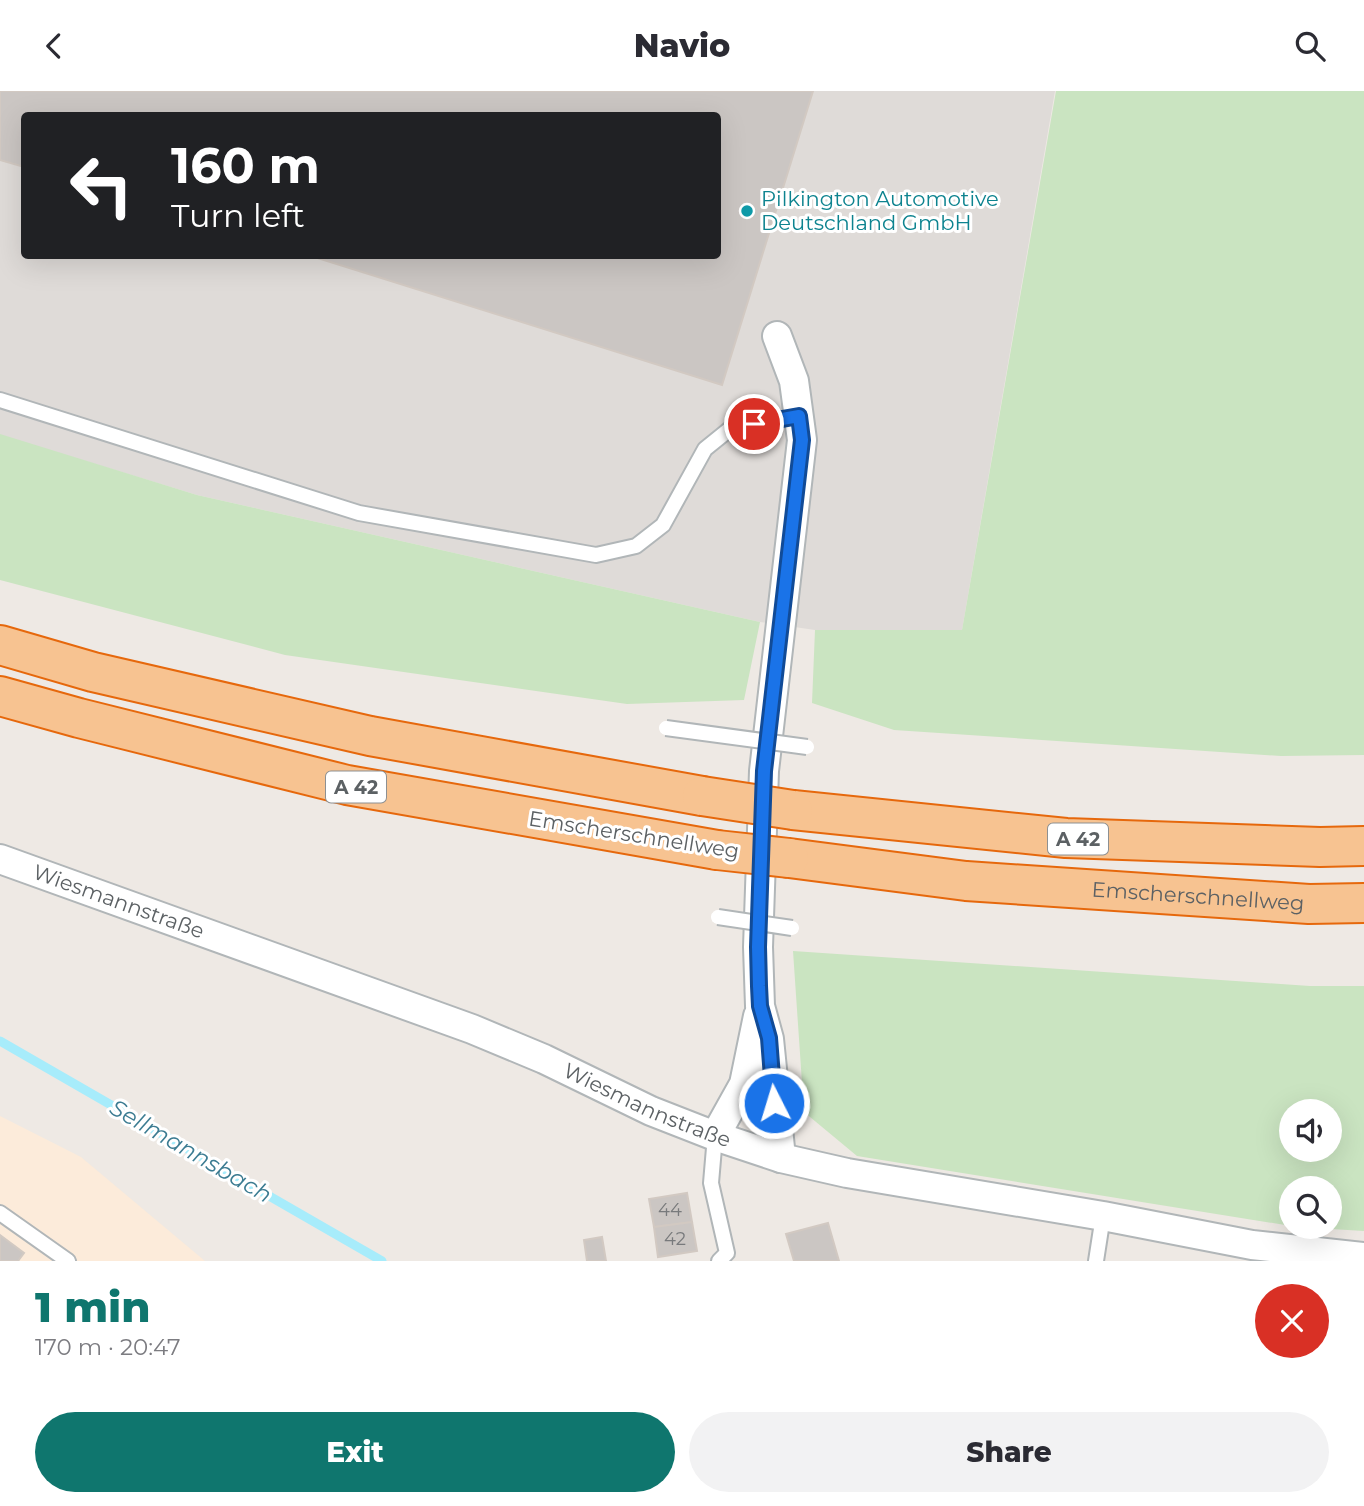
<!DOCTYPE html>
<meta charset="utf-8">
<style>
:root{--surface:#fff;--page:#f2f2f3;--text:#2b2b33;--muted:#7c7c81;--accent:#0f766e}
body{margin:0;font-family:Montserrat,sans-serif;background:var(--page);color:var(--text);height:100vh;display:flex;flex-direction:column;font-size:26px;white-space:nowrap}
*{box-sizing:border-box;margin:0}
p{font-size:23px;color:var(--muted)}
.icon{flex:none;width:38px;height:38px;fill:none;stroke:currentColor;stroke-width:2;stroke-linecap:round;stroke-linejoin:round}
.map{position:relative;height:1170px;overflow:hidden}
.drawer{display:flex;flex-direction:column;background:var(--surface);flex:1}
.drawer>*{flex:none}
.hud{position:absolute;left:21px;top:21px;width:700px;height:147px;border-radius:7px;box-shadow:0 7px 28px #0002;background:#202124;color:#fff;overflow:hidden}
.buttons{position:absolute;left:1279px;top:1008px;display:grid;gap:14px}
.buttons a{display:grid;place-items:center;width:63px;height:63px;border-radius:50%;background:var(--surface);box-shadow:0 7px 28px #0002;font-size:35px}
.pin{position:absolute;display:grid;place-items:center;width:60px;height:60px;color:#fff;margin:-30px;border:4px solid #fff;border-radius:50%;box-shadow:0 2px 7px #0007}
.me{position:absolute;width:77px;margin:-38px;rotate:355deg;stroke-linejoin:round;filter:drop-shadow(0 0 5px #0008)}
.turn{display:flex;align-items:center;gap:24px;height:147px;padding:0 35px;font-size:32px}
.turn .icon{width:91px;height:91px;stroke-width:2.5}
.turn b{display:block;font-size:49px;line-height:60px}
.round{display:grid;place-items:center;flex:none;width:74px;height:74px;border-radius:37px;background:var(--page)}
.headline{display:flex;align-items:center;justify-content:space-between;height:119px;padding:0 35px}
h1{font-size:42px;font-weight:800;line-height:52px;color:var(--accent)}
.button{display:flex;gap:14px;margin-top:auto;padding:14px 35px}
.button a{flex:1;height:80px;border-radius:42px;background:var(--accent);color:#fff;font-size:28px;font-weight:800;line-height:80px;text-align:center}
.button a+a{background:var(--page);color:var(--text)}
header{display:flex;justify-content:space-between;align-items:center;height:91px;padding:0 35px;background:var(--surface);font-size:32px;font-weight:800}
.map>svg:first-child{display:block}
.commercial{fill:#fcebda}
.industrial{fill:#dfdbd8;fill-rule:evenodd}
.green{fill:#cae4c1;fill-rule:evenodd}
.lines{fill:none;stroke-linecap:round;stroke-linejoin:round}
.stream{stroke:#a7ecfb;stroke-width:9}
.building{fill:#cbc6c3;stroke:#d2c9c2;stroke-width:2}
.lane-casing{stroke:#b1b6b8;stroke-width:18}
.street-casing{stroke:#b1b6b8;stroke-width:32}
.highway-casing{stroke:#e6680c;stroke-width:42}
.lane{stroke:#fff;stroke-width:14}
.street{stroke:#fff;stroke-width:28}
.highway{stroke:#f7c391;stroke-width:38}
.lane-bridge-casing{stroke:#b1b6b8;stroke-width:18;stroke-linecap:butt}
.highway-bridge-casing{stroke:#e6680c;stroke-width:42;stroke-linecap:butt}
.lane-bridge{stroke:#fff;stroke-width:14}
.highway-bridge{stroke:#f7c391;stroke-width:38}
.route-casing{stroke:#114b97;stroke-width:18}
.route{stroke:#1a73e8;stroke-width:12}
.culture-dot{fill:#0f9aa8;stroke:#fff;stroke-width:2.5}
.labels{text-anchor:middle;stroke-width:6;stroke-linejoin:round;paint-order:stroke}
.number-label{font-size:18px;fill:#787a7c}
.shield{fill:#fff;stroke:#8d9092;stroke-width:2}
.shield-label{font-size:19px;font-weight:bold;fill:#5c6164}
.culture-label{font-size:21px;fill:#0d838f;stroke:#fff;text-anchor:start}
.street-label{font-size:21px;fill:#5c6164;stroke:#fff}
.water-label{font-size:23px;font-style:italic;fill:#3c7c92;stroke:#fff}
</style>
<header><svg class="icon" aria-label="back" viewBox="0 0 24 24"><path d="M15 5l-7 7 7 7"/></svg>Navio<svg class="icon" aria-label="search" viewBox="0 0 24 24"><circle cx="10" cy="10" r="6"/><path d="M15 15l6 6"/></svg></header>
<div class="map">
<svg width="1364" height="1170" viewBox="0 0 1364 1170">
<rect width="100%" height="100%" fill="#eee9e4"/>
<polygon class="commercial" points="0,1025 81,1066 205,1170 0,1170"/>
<path class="industrial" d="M0,0H1055L962,539H815L760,531L197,404L0,344ZM24,24H718V164H24Z"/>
<g class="green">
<polygon points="1056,0 1364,0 1364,664 1281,665 894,639 812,612 815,539 962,539"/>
<polygon points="0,343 197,404 760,531 744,609 627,613 285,564 0,489"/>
<path d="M793,860L1310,895H1364V1140L1298,1136H1330V1097H1292L1291,1135L857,1065L804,1021ZM1330,1020V1059H1292V1020Z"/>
</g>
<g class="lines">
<polyline class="stream" points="0,950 382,1170"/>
</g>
<g class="building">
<polygon points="0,0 813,0 722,294 308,164 718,164 718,24 24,24 24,76 0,69"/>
<polygon points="687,1102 692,1131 654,1136 649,1108"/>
<polygon points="692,1131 697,1160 658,1166 654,1136"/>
<polygon points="828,1132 839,1170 794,1170 786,1143"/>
<polygon points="0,1144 24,1162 18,1170 0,1170"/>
<polygon points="602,1146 606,1170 587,1170 584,1149"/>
</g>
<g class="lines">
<defs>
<g id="lane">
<polyline points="0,309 359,422 596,464 636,455 663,434 705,358 731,337 799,325"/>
<polyline points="715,1045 711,1092 727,1162 719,1170"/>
<polyline points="0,1122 68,1170"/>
<polyline points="1096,1170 1103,1125"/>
</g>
<g id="street">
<polyline points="777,245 794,290 802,349 764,680 758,856 760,915 769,948 781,1067"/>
<path id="s1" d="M0,768L472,938L544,968L651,1020L715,1045L781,1067L847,1082L1103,1125L1252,1154L1364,1166"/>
<polyline points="715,1045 744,993 758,925"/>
</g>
<g id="highway">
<polyline points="0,554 93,581 370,645 702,705"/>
<polyline points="0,605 79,627 347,694 717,759"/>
<polyline points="793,719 1066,747 1320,756 1364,755"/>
<path id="s2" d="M789,767L966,790L1309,813L1364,812"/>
</g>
</defs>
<use href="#lane" class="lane-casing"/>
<use href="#street" class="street-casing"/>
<use href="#highway" class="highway-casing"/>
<use href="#lane" class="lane"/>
<use href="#street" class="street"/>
<use href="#highway" class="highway"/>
<defs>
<g id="lane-bridge">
<polyline points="666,637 807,656"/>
<polyline points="718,826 792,837"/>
</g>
<g id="highway-bridge">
<polyline points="702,705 793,719"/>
<polyline points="717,759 789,767"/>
</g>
</defs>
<use href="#lane-bridge" class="lane-bridge-casing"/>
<use href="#highway-bridge" class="highway-bridge-casing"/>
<use href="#lane-bridge" class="lane-bridge"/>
<use href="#highway-bridge" class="highway-bridge"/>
</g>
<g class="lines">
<defs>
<polyline id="route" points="754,333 799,325 802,349 764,680 758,856 759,895 760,915 769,947 774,1012"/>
</defs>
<use href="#route" class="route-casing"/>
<use href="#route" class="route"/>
</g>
<circle class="culture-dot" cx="747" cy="120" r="7"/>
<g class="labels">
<g class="number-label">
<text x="670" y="1125">44</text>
<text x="675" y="1154">42</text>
</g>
<g class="shield">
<rect x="326" y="680.5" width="60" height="31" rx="5"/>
<rect x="1048" y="732.5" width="60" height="31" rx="5"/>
</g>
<g class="shield-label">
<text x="356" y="703">A 42</text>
<text x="1078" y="755">A 42</text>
</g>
<g class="culture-label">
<text x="761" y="115">Pilkington Automotive<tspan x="761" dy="24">Deutschland GmbH</tspan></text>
</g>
<g class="street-label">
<text transform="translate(634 744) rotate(9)" y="7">Emscherschnellweg</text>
<text dy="7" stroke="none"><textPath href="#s2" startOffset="411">Emscherschnellweg</textPath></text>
<text dy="7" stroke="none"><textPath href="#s1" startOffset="126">Wiesmannstraße</textPath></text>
<text dy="7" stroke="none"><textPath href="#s1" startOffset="693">Wiesmannstraße</textPath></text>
</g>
<g class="water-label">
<text transform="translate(191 1060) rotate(30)" y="8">Sellmannsbach</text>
</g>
</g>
</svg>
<div class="buttons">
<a><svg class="icon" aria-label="sound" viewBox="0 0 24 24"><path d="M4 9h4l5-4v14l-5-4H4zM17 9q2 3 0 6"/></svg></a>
<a><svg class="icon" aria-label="search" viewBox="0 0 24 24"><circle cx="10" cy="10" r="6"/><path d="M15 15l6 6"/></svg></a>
</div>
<div class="pin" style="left:754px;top:333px;background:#d93025"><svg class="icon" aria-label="arrive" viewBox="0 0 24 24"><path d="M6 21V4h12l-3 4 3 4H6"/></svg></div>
<svg class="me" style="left:774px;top:1012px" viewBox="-20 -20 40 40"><circle r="17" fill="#1a73e8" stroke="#fff" stroke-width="3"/><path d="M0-11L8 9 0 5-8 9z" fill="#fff"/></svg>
<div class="hud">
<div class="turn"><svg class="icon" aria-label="left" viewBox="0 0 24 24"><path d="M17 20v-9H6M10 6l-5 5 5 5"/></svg><div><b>160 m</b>Turn left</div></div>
</div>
</div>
<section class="drawer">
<div class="headline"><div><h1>1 min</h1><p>170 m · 20:47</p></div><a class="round" style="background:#d93025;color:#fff"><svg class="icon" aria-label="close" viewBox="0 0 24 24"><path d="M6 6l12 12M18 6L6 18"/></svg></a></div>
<div class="button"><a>Exit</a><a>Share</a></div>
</section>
